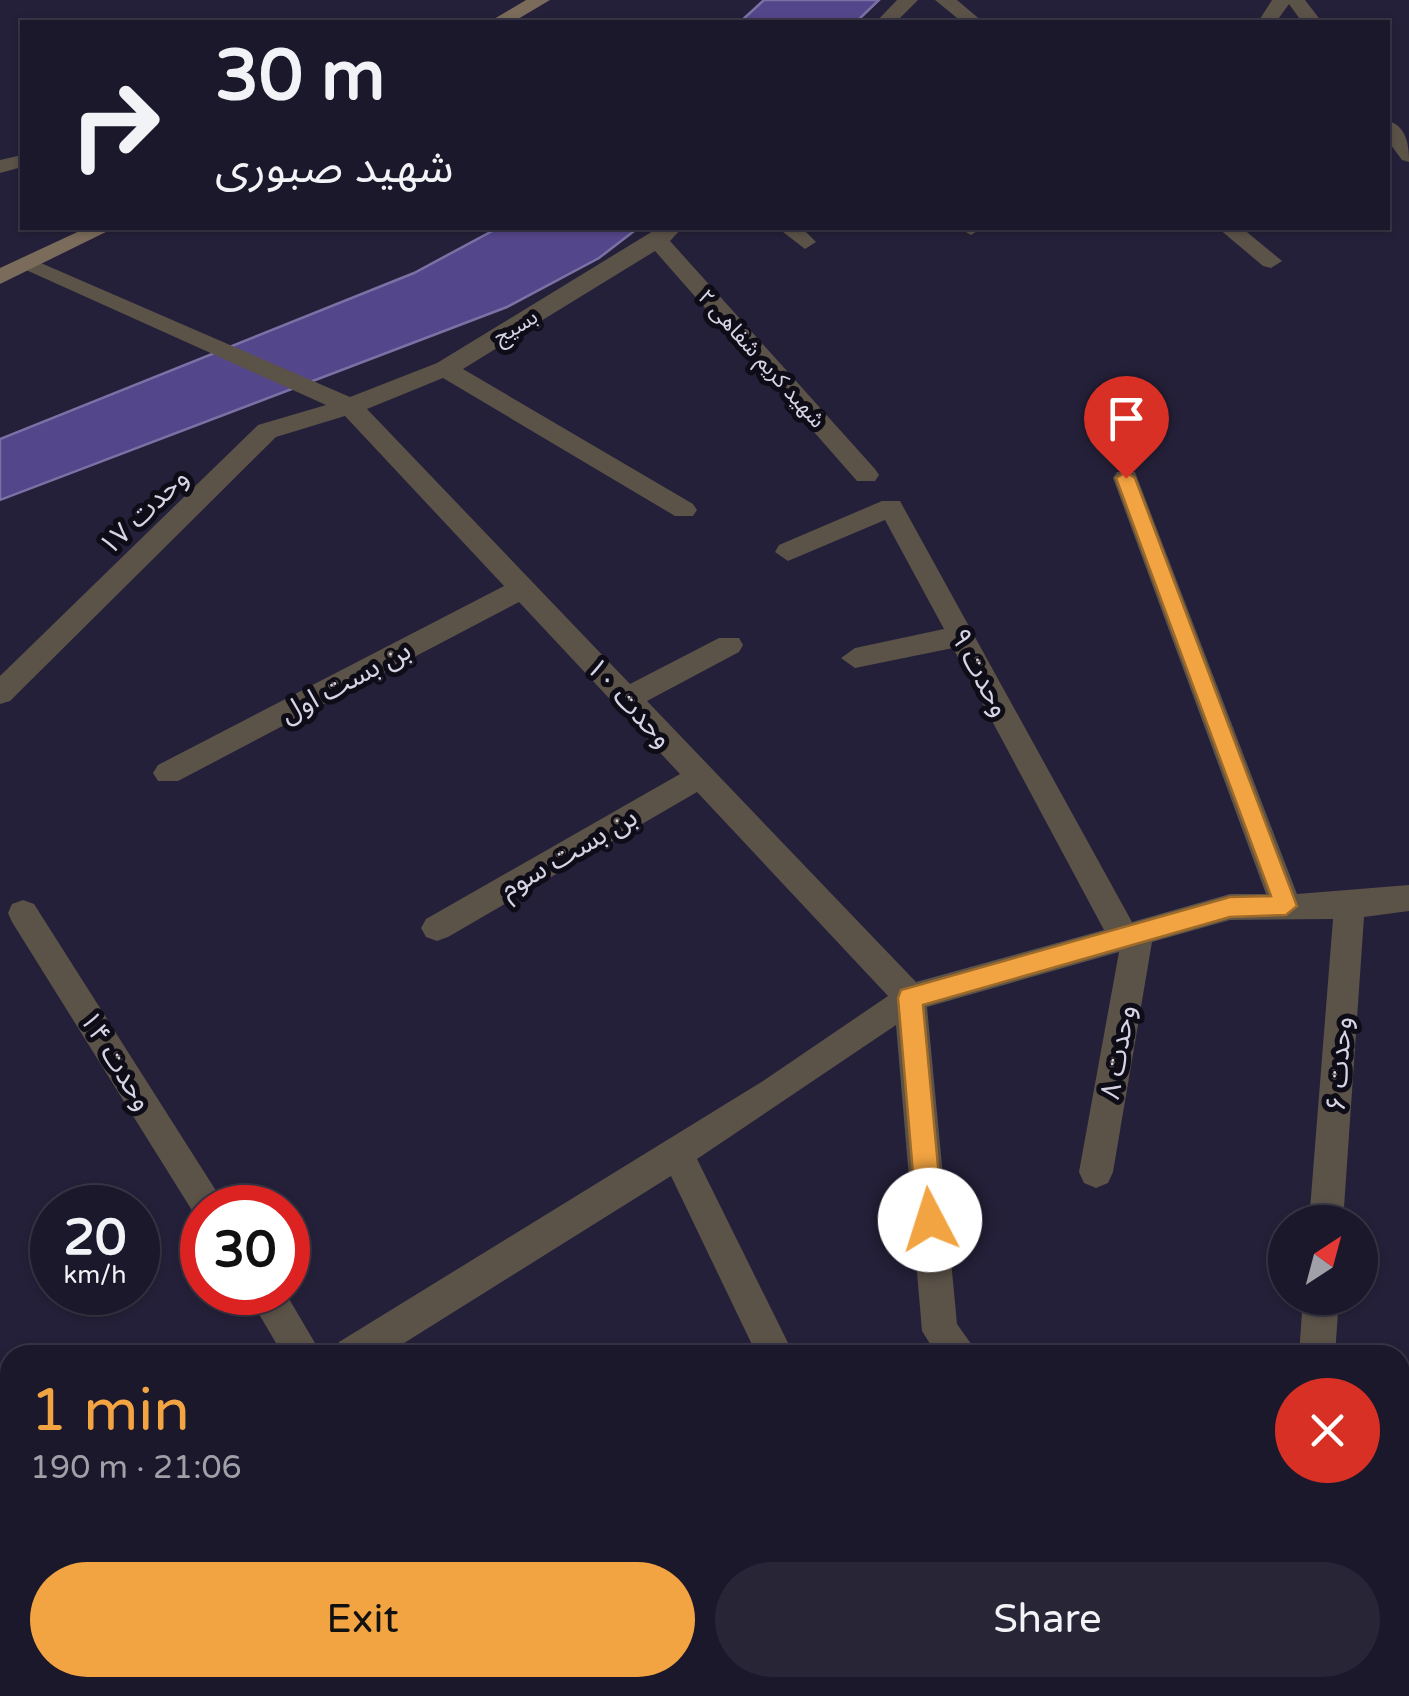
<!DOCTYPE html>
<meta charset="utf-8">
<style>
:root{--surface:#1b182b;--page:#282537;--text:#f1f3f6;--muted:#a0a0a9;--line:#393747;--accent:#f3a442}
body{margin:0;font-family:"Varela Round","Noto Sans Arabic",sans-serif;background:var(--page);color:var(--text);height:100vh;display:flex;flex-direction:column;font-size:38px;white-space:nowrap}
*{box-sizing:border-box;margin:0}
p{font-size:32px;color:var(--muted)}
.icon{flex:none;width:55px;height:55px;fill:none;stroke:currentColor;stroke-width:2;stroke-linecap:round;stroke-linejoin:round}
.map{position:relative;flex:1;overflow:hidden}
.panel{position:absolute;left:0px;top:1345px;width:1410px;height:352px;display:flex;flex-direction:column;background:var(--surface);border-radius:30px 30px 0 0;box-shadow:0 2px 8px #0004,0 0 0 2px var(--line)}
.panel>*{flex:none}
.banner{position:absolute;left:20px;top:20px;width:1370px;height:210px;border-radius:0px;box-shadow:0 2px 8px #0004,0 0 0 2px var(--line);background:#1b182b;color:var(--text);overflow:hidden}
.needle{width:65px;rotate:36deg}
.controls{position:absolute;left:1268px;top:1205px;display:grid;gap:20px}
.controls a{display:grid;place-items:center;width:110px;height:110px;border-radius:50%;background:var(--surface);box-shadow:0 2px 8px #0004,0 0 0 2px var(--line);font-size:50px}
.speed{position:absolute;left:30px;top:1185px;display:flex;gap:20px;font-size:50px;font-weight:700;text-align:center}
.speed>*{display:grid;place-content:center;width:130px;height:130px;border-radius:50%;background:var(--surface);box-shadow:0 2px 8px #0004,0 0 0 2px var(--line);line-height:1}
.speed small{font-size:25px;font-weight:400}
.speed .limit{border:15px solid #d22;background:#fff;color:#111}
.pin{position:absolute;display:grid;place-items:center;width:85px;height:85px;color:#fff;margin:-102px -42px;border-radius:50% 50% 50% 0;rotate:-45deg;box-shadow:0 0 10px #0007}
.pin .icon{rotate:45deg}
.me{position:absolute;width:110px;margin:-55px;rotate:355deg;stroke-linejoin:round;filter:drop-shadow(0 0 8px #0008)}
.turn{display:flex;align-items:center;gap:35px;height:210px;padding:0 30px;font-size:45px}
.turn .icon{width:130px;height:130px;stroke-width:2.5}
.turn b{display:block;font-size:70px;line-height:85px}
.round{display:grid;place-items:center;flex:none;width:105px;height:105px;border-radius:52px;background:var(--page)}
.head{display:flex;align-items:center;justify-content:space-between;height:170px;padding:0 30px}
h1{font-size:60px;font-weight:600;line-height:75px;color:var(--accent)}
.action{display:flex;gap:20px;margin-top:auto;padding:20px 30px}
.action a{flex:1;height:115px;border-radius:60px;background:var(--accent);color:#111;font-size:40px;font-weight:600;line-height:115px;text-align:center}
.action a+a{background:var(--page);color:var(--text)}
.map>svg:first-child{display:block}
.water{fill:#54468a;stroke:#7b71a5;stroke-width:2.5}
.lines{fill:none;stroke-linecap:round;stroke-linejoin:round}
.street{fill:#5b5248;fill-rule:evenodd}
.secondary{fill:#7a6b5b;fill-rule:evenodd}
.route{fill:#f3a442;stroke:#9e6b2b;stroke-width:2.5}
.labels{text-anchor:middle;stroke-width:10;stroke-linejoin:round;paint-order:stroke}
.far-street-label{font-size:22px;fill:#d6d4e4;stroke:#0e0c17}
.street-label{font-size:28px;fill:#d6d4e4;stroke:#0e0c17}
</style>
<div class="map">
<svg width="1409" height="1696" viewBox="0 0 1409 1696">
<rect width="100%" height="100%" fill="#242039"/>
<g class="water">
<polygon points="764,0 879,0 856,22 740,22"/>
<polygon points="498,228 638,228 599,258 507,307 0,500 0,439 414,273"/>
</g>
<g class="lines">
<g class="street">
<polygon points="897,0 918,0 896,22 876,22"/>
<polygon points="935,0 957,0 983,22 962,22"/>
<polygon points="1272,0 1305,0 1322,22 1302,22 1289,4 1276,22 1258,22"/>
<path d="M1388,121C1407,126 1409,146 1409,162L1402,160L1388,141Z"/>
<polygon points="22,155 22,167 0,173 0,160"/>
<polygon points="658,228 682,228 670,241 875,469 879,475 875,481 857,481 655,251 463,369 693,504 697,510 693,516 675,516 443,378 367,409 630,684 719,638 739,638 743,645 739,652 647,701 916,982 1104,930 953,648 855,668 841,658 855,648 944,629 885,520 788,561 775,552 779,545 882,501 900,501 1132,922 1230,894 1266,894 1113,478 1117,472 1135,472 1297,894 1409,885 1409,911 1364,917 1343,1222 1309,1222 1333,919 1230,920 1152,942 1113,1172 1108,1183 1096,1188 1084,1183 1079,1172 1119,952 927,1007 957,1324 979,1355 937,1355 922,1331 896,1025 697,1159 794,1355 757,1355 671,1176 385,1355 334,1355 339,1342 763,1081 888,996 697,792 448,937 437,941 426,937 421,928 426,919 680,774 519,602 178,781 158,781 153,773 158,765 504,586 345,416 276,437 10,701 0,704 0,676 258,425 326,405 15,265 18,260 34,260 350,397 437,363"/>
<polygon points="778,228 802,228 816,242 805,249"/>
<polygon points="959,228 982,228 971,235"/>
<polygon points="1218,228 1242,228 1282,261 1271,268 1263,266"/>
<polygon points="23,900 34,904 227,1208 202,1208 202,1221 198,1220 12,922 8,913 12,904"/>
<polygon points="246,1292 285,1292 322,1355 283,1355"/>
<polygon points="1303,1298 1339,1298 1335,1355 1299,1355"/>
<polygon points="10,1548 10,1589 0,1594 0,1553"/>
<polygon points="72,1688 114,1688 117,1696 75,1696"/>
<polygon points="830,1688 876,1688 873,1696 827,1696"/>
<polygon points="1008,1688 1052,1688 1055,1696 1011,1696"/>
<polygon points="1244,1688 1289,1688 1292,1696 1247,1696"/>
</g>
<g class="secondary">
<polygon points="526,0 550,0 513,22 489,22"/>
<polygon points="86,228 114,228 0,284 0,268"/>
</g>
</g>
<polygon class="route" points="1126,472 1135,478 1297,906 1286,915 1230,917 923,1005 943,1220 939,1229 930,1233 920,1229 917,1220 898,998 901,990 1230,897 1271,896 1116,478"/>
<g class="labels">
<g class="far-street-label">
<text transform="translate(515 326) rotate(-31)" y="8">بسیج</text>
<text transform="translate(762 358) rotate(48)" y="8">شهید کریم شفاهی ۲</text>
</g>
<g class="street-label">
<text transform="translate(143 511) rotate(-44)" y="10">وحدت ۱۷</text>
<text transform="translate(981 672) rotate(62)" y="10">وحدت ۹</text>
<text transform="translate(345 681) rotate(-28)" y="10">بن بست اول</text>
<text transform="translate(630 702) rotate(47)" y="10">وحدت ۱۰</text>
<text transform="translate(568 852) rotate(-30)" y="10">بن بست سوم</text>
<text transform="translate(1117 1052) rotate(-80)" y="10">وحدت ۸</text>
<text transform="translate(117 1060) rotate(58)" y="10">وحدت ۱۴</text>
<text transform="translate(1338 1064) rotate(-86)" y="10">وحدت ۶</text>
</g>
</g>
</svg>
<div class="controls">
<a><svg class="needle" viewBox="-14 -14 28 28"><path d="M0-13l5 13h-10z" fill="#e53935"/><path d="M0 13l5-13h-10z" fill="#a0a0a9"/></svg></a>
</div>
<div class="speed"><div>20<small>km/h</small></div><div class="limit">30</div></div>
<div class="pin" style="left:1126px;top:478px;background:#d93025"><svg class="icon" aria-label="arrive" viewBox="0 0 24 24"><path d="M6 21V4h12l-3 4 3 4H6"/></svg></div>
<svg class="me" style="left:930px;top:1220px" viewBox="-20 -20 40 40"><circle r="19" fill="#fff"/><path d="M0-13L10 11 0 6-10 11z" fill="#f3a442"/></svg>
<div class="banner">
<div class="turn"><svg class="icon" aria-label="right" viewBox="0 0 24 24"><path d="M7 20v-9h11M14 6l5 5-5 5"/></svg><div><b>30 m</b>شهید صبوری</div></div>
</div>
<section class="panel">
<div class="head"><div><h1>1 min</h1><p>190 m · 21:06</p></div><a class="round" style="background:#d93025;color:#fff"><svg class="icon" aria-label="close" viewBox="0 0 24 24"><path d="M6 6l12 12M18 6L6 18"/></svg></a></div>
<div class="action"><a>Exit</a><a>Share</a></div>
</section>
</div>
